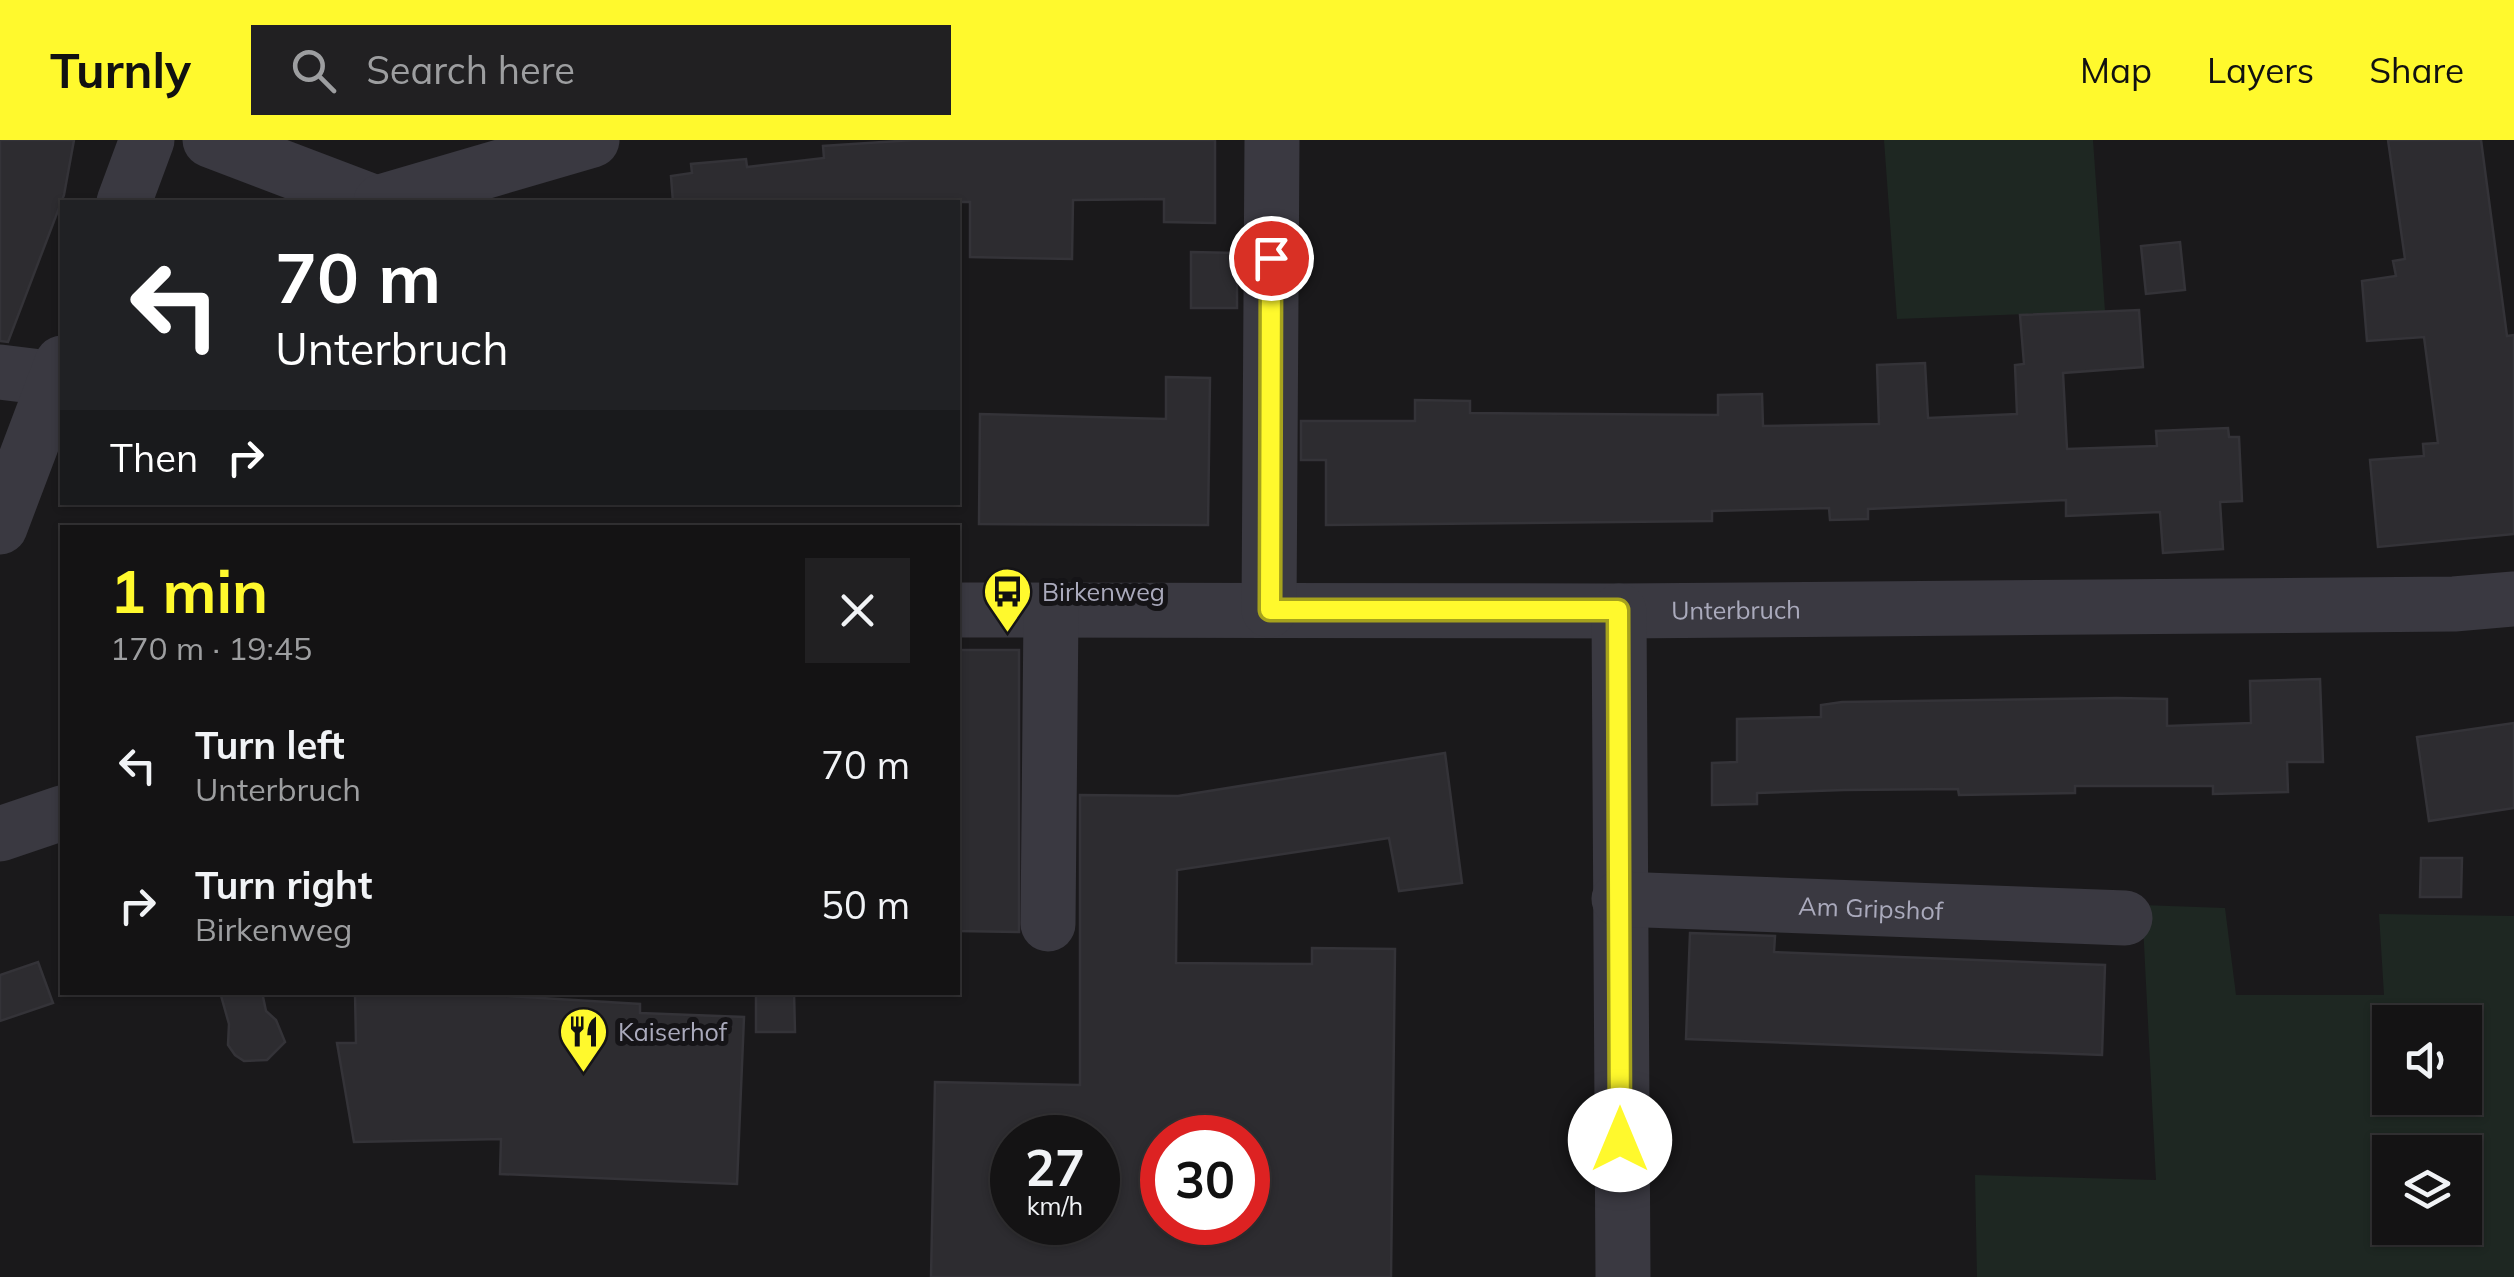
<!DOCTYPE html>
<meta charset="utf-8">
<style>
:root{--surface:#141314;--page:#212022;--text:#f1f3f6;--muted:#9d9ea0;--line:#333234;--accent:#fff92d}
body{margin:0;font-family:Mulish,sans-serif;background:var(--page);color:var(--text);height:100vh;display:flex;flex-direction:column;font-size:38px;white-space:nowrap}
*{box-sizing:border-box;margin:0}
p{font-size:32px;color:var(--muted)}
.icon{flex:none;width:55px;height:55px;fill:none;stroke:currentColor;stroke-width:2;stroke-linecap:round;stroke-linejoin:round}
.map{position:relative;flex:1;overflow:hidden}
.sheet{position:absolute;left:60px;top:385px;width:900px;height:470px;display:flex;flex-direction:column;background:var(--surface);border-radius:0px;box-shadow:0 2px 8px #0004,0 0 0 2px var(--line)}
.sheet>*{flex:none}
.guide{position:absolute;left:60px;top:60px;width:900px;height:305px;border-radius:0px;box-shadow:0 2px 8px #0004,0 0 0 2px var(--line);background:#202124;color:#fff;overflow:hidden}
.fabs{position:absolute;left:2372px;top:865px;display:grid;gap:20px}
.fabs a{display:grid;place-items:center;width:110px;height:110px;border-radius:0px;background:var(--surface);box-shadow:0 2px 8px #0004,0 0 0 2px var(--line);font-size:50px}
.speed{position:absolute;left:990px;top:975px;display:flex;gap:20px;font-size:50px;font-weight:700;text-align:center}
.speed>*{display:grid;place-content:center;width:130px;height:130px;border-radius:50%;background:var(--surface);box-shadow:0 2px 8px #0004,0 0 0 2px var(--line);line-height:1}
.speed small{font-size:25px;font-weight:400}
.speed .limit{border:15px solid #d22;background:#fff;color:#111}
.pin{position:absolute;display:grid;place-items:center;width:85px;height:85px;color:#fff;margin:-42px;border:5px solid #fff;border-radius:50%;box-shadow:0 2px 10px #0007}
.me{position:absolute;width:110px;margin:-55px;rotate:0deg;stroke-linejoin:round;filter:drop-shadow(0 0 8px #0008)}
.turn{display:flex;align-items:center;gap:35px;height:210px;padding:0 50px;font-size:45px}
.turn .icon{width:130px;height:130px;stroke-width:2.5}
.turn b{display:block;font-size:70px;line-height:85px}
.then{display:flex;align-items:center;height:95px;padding:0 50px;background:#0003;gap:20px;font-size:38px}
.round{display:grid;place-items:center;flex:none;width:105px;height:105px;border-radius:0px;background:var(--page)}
.headline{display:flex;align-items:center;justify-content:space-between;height:170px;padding:0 50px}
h1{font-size:60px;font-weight:700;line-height:75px;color:var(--accent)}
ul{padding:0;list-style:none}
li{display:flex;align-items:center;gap:30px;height:140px;padding:0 50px}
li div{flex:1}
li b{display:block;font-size:38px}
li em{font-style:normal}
header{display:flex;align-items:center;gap:60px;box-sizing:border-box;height:140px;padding:0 50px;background:var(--accent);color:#111}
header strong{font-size:48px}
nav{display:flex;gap:55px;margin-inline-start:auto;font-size:35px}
.search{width:700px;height:90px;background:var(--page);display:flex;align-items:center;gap:25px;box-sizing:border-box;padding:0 35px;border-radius:0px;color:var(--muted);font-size:38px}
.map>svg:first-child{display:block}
.green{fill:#1e2722;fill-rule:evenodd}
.building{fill:#2d2c30;stroke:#343338;stroke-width:2.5;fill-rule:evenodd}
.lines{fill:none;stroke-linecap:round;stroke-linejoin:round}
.minor{stroke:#3a3941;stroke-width:55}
.route-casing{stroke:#a6a21d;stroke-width:25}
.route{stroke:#fff92d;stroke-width:18}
.labels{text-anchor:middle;stroke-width:10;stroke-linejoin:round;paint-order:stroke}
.poi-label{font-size:25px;fill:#aaaabc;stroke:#151417;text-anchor:start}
.street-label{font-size:25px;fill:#aaaabc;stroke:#151417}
</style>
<header>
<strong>Turnly</strong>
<div class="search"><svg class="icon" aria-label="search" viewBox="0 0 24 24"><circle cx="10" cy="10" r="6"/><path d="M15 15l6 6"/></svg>Search here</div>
<nav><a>Map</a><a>Layers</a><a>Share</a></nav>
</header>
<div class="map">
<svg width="2514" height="1137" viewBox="0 0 2514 1137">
<rect width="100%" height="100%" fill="#1a191b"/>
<g class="green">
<polygon points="1884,0 2093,0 2105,171 1897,179"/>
<path d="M2142,765L2225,768L2236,855H2384L2379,774L2514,776V1137H1977L1975,1035L2156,1040ZM2390,882H2465V958H2390ZM2390,1012H2465V1088H2390Z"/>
</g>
<g class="building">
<polygon points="0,0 74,0 64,55 8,202 0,201"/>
<polygon points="913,0 1215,0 1215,83 1164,82 1164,59 1073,60 1072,119 970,117 970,62 673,62 671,36 692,33 691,24 746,19 747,27 824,18 823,6"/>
<polygon points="2388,0 2481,0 2507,196 2514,195 2514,394 2378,407 2370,320 2424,316 2423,304 2438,303 2424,197 2367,201 2362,141 2396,136 2393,121 2405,119"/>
<polygon points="2180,102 2185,150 2146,154 2141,106"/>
<polygon points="1191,112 1237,113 1237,168 1191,168"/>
<polygon points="2139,170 2143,227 2063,233 2067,309 2157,306 2156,291 2228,288 2229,297 2239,297 2242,361 2220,362 2223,409 2163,413 2160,372 2066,376 2066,360 1868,369 1868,379 1830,380 1829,368 1712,371 1712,381 1326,385 1326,320 1301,320 1301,281 1415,281 1415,260 1470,261 1470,273 1718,275 1718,255 1762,254 1763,286 1879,284 1877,225 1925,223 1928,278 2017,274 2015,225 2024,224 2020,175"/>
<polygon points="1166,237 1210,238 1208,385 979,384 980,274 1166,279"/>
<polygon points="958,510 1019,510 1019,792 958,791"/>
<polygon points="2320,539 2323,622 2287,622 2288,652 2213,654 2213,646 2075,646 2075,653 1959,655 1958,649 1844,650 1757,653 1757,664 1712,665 1712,623 1737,622 1737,579 1821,577 1821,565 1842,562 2117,558 2167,559 2167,586 2251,583 2250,541"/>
<polygon points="2514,583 2514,668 2429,681 2417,597"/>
<path d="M1445,613L1462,743L1399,751L1389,698L1177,730L1176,823L1312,824V808L1395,809L1391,1137H931L935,942L1080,945V655L1178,656ZM1012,998H1098V1082H1012ZM1162,998H1248V1082H1162Z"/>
<polygon points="2421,718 2462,718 2461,757 2420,757"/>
<polygon points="1690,793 1775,796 1774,812 2105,825 2102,915 1686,899"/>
<polygon points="38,822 53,863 0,881 0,835"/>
<polygon points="220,852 262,852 266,871 276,880 285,902 267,920 244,921 235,915 228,905 229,884"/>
<polygon points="355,852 442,852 640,864 640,873 744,877 737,1044 500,1034 501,999 354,1002 337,903 356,903"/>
<polygon points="756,852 794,852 795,892 756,892"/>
</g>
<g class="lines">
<g class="minor">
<polyline points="210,0 373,62"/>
<polyline points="124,62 147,0"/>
<polyline points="381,62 592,0"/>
<polyline points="0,232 57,239"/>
<polyline points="0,387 62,223"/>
<path id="s1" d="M958,470L1619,471L2454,464L2514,459"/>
<polyline points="1269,470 1272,0"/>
<polyline points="1619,471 1623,1137"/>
<polyline points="0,694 62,673"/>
<path id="s2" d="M1619,759L2125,778"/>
<polyline points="1048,784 1051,471"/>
</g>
</g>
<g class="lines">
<defs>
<polyline id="route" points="1271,118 1270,470 1618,470 1620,1000"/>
</defs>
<use href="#route" class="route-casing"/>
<use href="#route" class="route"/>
</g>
<defs>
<symbol id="bus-pin" viewBox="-11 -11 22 30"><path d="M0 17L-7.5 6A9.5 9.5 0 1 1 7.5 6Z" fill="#fff92d" stroke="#151417"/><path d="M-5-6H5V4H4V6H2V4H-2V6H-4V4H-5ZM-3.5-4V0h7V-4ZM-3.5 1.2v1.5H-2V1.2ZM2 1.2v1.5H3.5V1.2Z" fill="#111"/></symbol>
<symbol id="restaurant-pin" viewBox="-11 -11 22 30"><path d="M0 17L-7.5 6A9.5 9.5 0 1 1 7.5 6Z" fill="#fff92d" stroke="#151417"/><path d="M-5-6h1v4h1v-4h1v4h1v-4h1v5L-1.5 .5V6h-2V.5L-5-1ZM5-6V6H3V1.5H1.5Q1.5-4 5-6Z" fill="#111"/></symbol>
</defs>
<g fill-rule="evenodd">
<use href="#bus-pin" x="980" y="424" width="55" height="75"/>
<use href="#restaurant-pin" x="556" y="864" width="55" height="75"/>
</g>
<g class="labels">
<g class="poi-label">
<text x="1042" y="461">Birkenweg</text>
<text x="618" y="901">Kaiserhof</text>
</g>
<g class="street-label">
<text dy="9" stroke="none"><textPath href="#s1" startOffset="778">Unterbruch</textPath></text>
<text dy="9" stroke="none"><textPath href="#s2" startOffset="252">Am Gripshof</textPath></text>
</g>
</g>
</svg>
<div class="fabs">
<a><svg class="icon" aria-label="sound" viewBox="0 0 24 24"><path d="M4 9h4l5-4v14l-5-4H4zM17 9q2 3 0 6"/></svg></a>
<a><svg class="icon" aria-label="layers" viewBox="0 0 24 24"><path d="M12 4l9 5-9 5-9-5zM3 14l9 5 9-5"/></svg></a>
</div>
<div class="speed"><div>27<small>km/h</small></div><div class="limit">30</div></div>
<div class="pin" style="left:1271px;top:118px;background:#d93025"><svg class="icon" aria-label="arrive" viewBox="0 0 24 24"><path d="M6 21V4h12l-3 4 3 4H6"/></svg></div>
<svg class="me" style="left:1620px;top:1000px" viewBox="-20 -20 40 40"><circle r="19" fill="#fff"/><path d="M0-13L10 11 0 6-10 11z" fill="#fff92d"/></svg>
<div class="guide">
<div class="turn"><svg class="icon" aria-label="left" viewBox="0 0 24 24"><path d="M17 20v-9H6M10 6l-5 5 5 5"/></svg><div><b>70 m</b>Unterbruch</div></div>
<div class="then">Then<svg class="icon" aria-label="right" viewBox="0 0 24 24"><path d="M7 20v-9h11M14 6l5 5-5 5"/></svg></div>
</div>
<section class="sheet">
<div class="headline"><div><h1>1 min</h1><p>170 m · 19:45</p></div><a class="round"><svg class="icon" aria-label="close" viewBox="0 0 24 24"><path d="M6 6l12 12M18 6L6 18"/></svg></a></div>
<ul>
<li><svg class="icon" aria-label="left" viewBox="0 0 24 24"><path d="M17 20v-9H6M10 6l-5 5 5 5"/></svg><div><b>Turn left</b><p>Unterbruch</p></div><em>70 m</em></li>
<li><svg class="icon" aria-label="right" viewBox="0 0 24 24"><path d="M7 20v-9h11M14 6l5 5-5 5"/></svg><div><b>Turn right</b><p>Birkenweg</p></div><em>50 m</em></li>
</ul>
</section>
</div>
